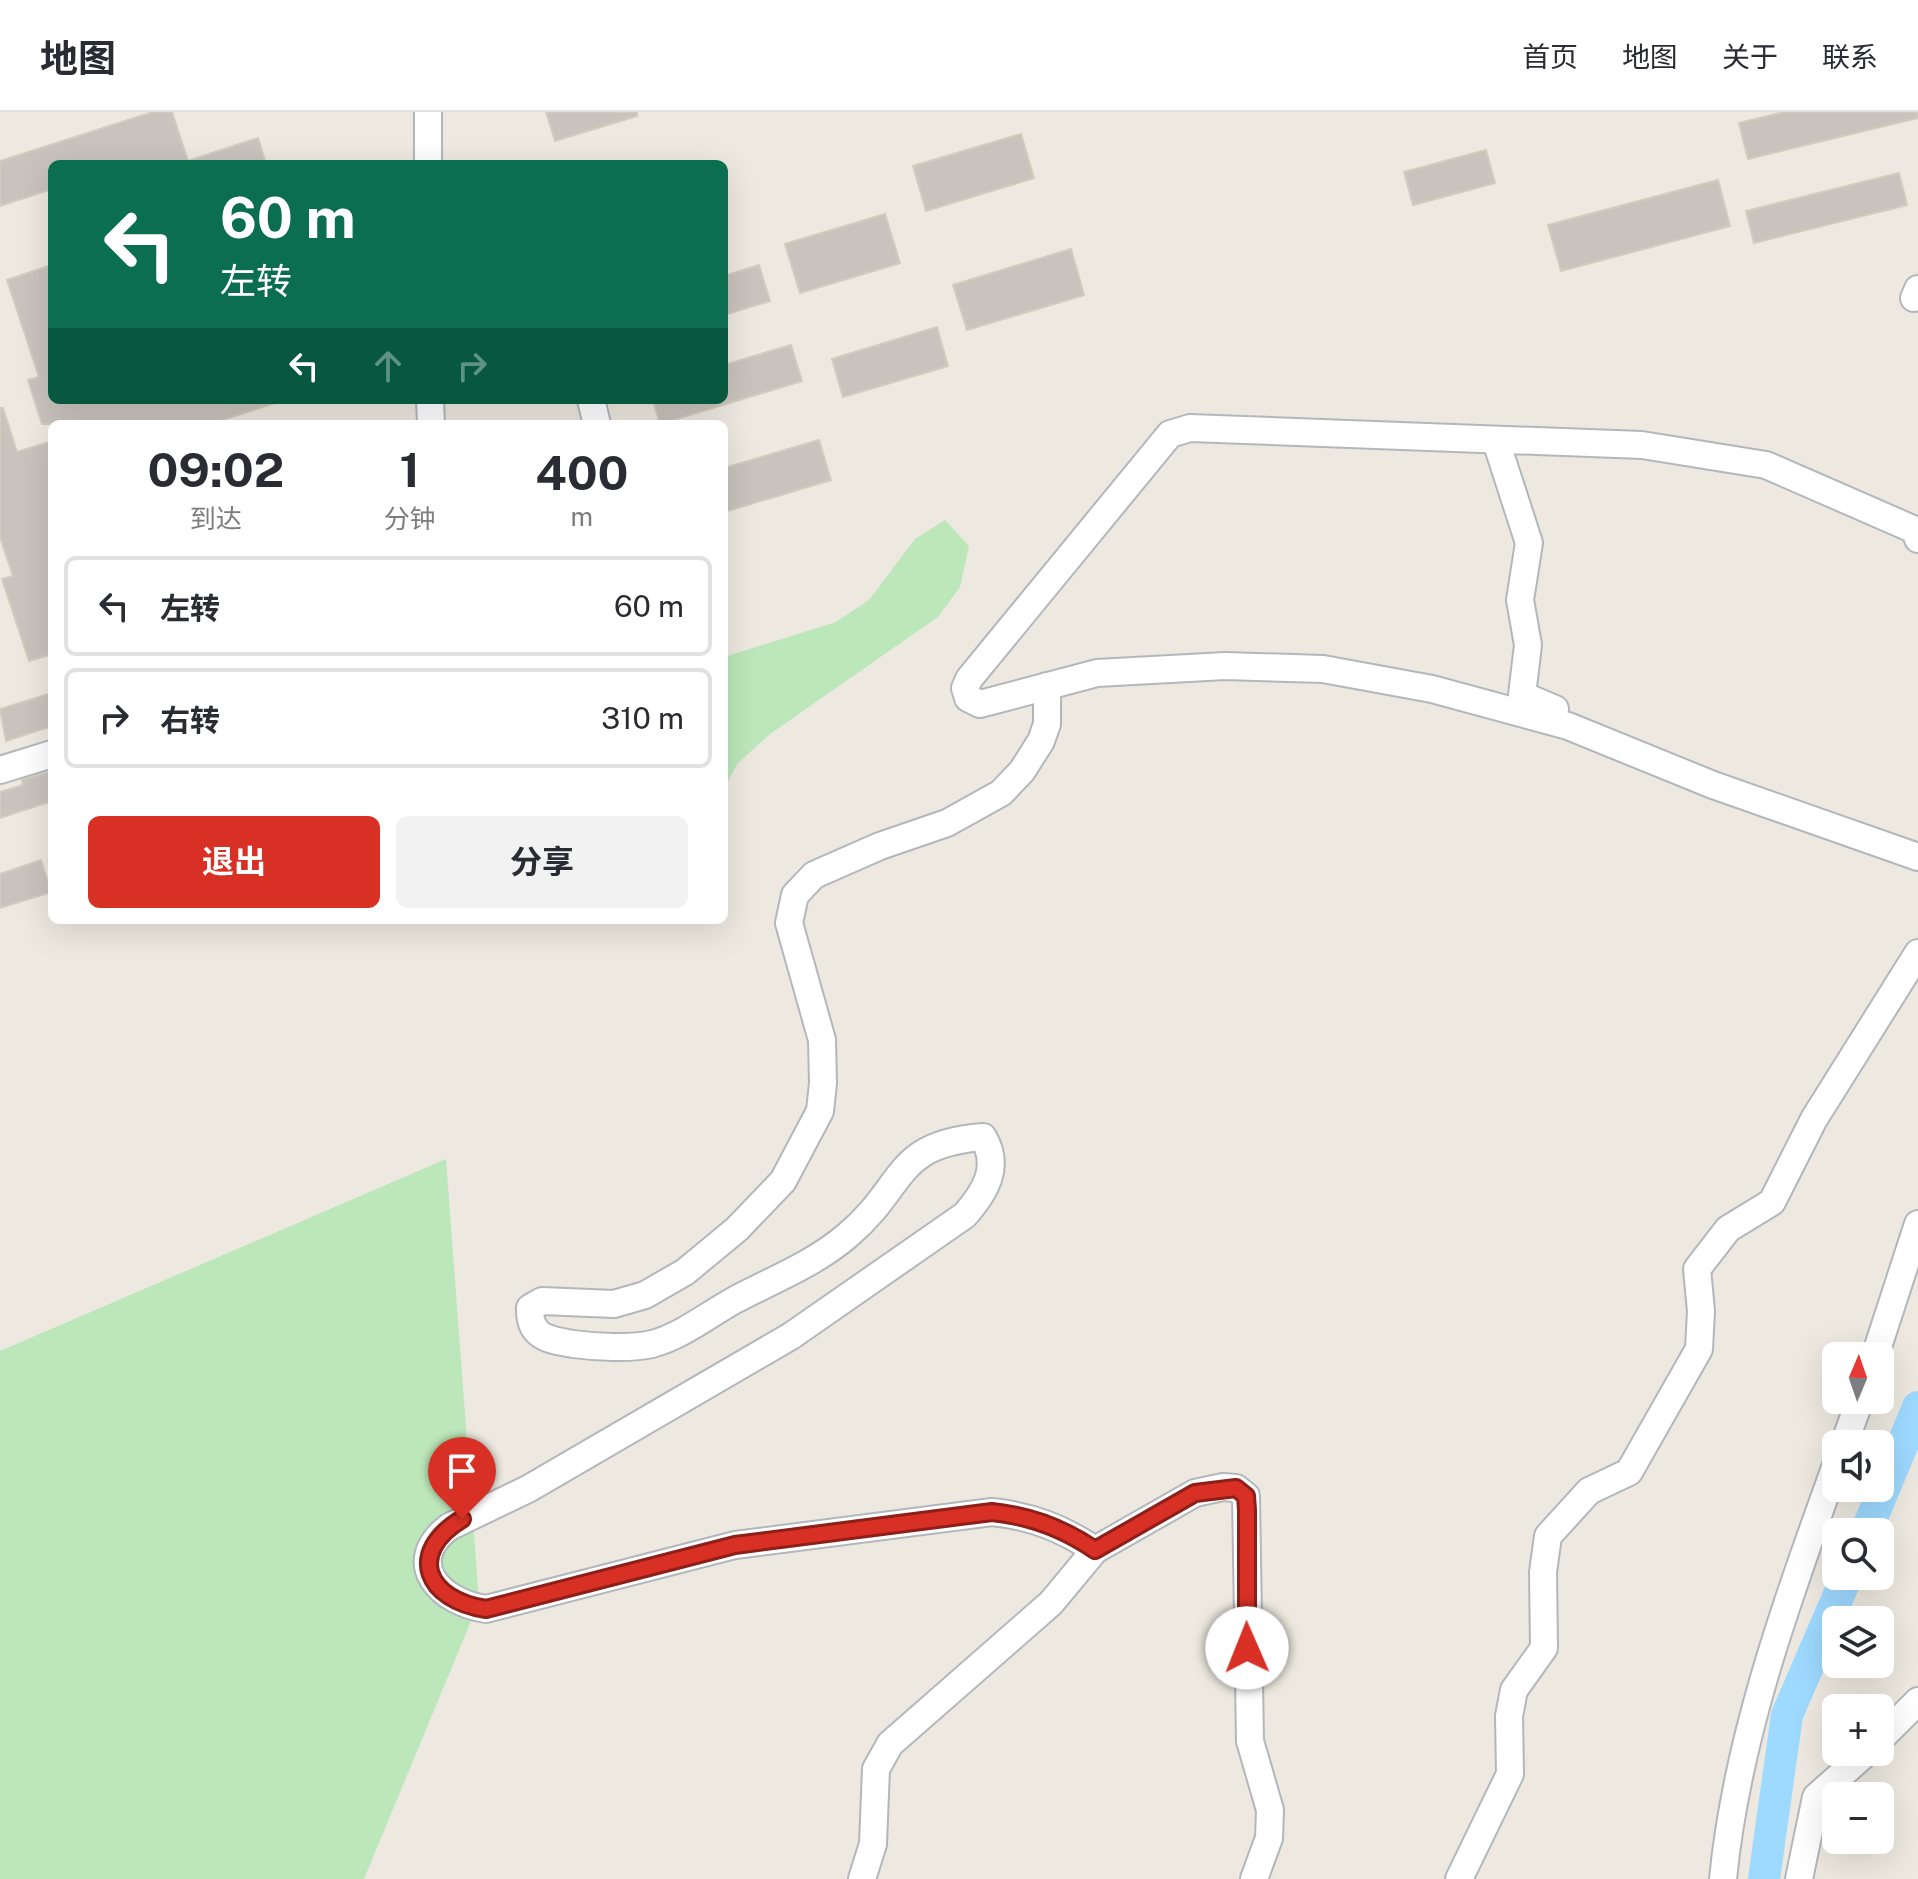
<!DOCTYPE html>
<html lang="zh">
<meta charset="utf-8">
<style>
:root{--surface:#fff;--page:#f2f2f3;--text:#2b2b33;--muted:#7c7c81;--line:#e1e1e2;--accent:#d93025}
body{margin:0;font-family:"Public Sans","Noto Sans SC",sans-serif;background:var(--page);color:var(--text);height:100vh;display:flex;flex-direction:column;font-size:30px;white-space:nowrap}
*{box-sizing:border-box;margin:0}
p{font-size:26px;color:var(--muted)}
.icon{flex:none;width:44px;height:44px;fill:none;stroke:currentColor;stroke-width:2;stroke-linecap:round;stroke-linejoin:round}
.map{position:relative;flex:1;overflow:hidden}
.drawer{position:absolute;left:48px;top:308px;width:680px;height:504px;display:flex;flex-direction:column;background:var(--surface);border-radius:12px;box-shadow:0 8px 32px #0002}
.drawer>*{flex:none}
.top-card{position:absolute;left:48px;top:48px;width:680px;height:244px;border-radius:12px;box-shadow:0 8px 32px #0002;background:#0b6e4f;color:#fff;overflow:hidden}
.needle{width:52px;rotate:2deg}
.fabs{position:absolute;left:1822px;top:1230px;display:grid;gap:16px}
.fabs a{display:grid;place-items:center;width:72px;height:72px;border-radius:12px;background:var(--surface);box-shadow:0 8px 32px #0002;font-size:40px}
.pin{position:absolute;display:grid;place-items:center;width:68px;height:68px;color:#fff;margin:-82px -34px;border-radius:50% 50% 50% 0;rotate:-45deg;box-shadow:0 0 8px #0007}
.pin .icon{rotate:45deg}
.me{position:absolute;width:88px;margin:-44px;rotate:359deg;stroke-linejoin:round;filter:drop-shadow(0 0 6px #0008)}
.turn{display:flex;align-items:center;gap:28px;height:168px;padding:0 40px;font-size:36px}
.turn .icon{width:104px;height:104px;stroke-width:2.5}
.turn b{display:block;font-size:56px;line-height:68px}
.lanes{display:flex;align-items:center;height:76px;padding:0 40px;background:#0003;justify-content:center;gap:40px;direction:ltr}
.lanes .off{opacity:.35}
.eta{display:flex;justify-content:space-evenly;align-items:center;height:136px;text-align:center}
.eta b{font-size:48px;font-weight:700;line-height:56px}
.cta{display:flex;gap:16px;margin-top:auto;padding:16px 40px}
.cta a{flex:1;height:92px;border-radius:12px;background:var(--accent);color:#fff;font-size:32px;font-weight:700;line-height:92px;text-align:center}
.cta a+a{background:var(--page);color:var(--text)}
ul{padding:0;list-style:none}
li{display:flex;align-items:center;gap:24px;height:100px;margin:0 16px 12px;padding:0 24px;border:4px solid var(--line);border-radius:12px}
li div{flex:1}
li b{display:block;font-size:30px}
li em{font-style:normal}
header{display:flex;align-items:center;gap:48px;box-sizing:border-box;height:112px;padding:0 40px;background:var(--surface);border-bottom:2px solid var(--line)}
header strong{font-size:38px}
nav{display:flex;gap:44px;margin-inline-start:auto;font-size:28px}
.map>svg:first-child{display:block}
.green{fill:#bce7ba}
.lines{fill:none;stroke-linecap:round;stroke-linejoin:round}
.river{stroke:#9ed9ff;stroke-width:32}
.building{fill:#c8c4bd;stroke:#d2cbbe;stroke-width:2}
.minor-casing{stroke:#b3b7bc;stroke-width:30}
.minor{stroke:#fff;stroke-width:26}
.route-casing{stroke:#8d1f18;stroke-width:20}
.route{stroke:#d93025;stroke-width:14}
</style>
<header>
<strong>地图</strong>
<nav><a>首页</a><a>地图</a><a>关于</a><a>联系</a></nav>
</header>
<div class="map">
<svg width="1918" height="1767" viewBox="0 0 1918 1767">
<rect width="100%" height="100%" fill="#ede9e0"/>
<g class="green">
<polygon points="945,408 969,434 960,475 938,505 770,622 738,651 724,676 724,545 836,510 869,488 915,427"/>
<polygon points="446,1047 479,1490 364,1767 0,1767 0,1239"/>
</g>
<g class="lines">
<g class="river">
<polyline points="1866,1420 1918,1295"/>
<polyline points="1764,1767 1787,1603 1847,1464"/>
</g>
</g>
<g class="building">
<polygon points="153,0 172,0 188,49 258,26 266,52 52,52 52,77 0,94 0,49"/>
<polygon points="546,0 637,0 637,4 555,29"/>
<polygon points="1784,0 1918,0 1918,6 1748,47 1739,11"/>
<polygon points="1021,22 1034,66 926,99 913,54"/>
<polygon points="1486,38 1495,71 1413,93 1404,60"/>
<polygon points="1899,61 1907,93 1754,131 1746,99"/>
<polygon points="1718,68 1730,114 1561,159 1548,113"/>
<polygon points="885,102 900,151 800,181 785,132"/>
<polygon points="1071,137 1084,183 967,218 953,173"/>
<polygon points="52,153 52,288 275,288 275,291 210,312 42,312 28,268 39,265 7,168"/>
<polygon points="759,153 770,189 724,203 724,164"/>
<polygon points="937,215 948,254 843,285 832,247"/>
<polygon points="791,233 802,269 660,312 653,288 724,288 724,253"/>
<polygon points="0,296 3,296 17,340 52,329 52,542 29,549 2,467 13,464 0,425"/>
<polygon points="819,328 831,368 724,400 724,356"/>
<polygon points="52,581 52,614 6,629 0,597"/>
<polygon points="52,659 52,689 0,706 0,680 23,673 22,668"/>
<polygon points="41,748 51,780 0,796 0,762"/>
</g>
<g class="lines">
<defs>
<g id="minor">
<polyline points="428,0 428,52"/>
<polyline points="1914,186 1918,177"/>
<polyline points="430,288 431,312"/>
<polyline points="591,288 597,312"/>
<polyline points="1496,329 1529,431 1520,488 1528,533 1522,583 1555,597"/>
<polyline points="1918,427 1915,418 1766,353 1642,333 1190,316 1170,322 969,567 965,576 968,586 980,592 1097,561 1225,554 1323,557 1432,577 1568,614 1713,673 1918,745"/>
<path d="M1047,574V612L1041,629L1022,659L1001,681L947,711L880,734L814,763L795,783L789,811L822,928L823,971L820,999L783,1069L737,1117L685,1160L645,1183L614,1192L542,1189L530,1196C529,1225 548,1228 573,1232C595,1235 631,1237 652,1232C680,1225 708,1203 733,1189C772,1168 813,1153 848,1123C907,1073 893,1032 983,1025C1001,1055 985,1080 965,1103L791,1224L528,1377L449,1415C402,1451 441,1491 486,1497L735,1433L992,1400C1031,1404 1062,1416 1095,1438"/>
<polyline points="0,658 52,642"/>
<polyline points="1875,1244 1918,1112"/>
<polyline points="1844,1332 1860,1288"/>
<polyline points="1880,1627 1918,1589"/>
<polyline points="862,1767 873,1732 876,1657 890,1632 1051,1491 1095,1438 1195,1381 1223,1375 1236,1376 1246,1384 1250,1629 1270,1698 1269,1726 1254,1767"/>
<polyline points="1459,1767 1510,1662 1509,1604 1514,1578 1544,1536 1543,1460 1548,1424 1589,1379 1629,1360 1699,1237 1701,1199 1697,1157 1728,1117 1772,1090 1814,1007 1918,841"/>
<path d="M1723,1767C1737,1624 1788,1487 1836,1353"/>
<polyline points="1799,1767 1816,1685 1867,1640"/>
</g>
</defs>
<use href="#minor" class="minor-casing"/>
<use href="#minor" class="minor"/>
</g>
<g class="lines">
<defs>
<path id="route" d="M462,1407C406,1441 426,1488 486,1497L735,1433L992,1400C1031,1404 1063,1416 1095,1438L1195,1381L1236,1376L1246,1384L1247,1398V1536"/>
</defs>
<use href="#route" class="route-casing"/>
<use href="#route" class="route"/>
</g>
</svg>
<div class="fabs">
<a><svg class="needle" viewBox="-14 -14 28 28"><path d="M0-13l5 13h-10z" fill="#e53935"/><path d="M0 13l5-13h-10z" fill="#7c7c81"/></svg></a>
<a><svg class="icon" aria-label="sound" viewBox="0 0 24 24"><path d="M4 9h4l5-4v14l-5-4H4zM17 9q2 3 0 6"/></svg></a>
<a><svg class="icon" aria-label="search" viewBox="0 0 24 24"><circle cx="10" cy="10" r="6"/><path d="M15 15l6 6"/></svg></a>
<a><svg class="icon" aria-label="layers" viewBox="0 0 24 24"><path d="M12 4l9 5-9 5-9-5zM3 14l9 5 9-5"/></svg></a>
<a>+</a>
<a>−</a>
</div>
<div class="pin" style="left:462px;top:1407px;background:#d93025"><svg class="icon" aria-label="arrive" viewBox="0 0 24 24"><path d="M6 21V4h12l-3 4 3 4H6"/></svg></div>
<svg class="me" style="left:1247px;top:1536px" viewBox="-20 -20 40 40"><circle r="19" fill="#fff"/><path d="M0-13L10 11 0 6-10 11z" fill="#d93025"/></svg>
<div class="top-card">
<div class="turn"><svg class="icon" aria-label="left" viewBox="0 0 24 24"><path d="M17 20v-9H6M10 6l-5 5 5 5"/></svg><div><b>60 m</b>左转</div></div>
<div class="lanes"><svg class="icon" aria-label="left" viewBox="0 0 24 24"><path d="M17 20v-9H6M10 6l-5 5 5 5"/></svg><svg class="icon off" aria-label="ahead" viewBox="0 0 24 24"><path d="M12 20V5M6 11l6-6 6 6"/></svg><svg class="icon off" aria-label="right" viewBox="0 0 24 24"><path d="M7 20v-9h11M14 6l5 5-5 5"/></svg></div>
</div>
<section class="drawer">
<div class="eta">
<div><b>09:02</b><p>到达</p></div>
<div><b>1</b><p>分钟</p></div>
<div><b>400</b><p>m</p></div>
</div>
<ul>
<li><svg class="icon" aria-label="left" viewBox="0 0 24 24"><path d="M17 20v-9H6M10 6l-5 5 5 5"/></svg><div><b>左转</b></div><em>60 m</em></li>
<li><svg class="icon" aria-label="right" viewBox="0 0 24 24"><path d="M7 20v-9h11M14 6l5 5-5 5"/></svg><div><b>右转</b></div><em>310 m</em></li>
</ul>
<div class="cta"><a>退出</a><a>分享</a></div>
</section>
</div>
